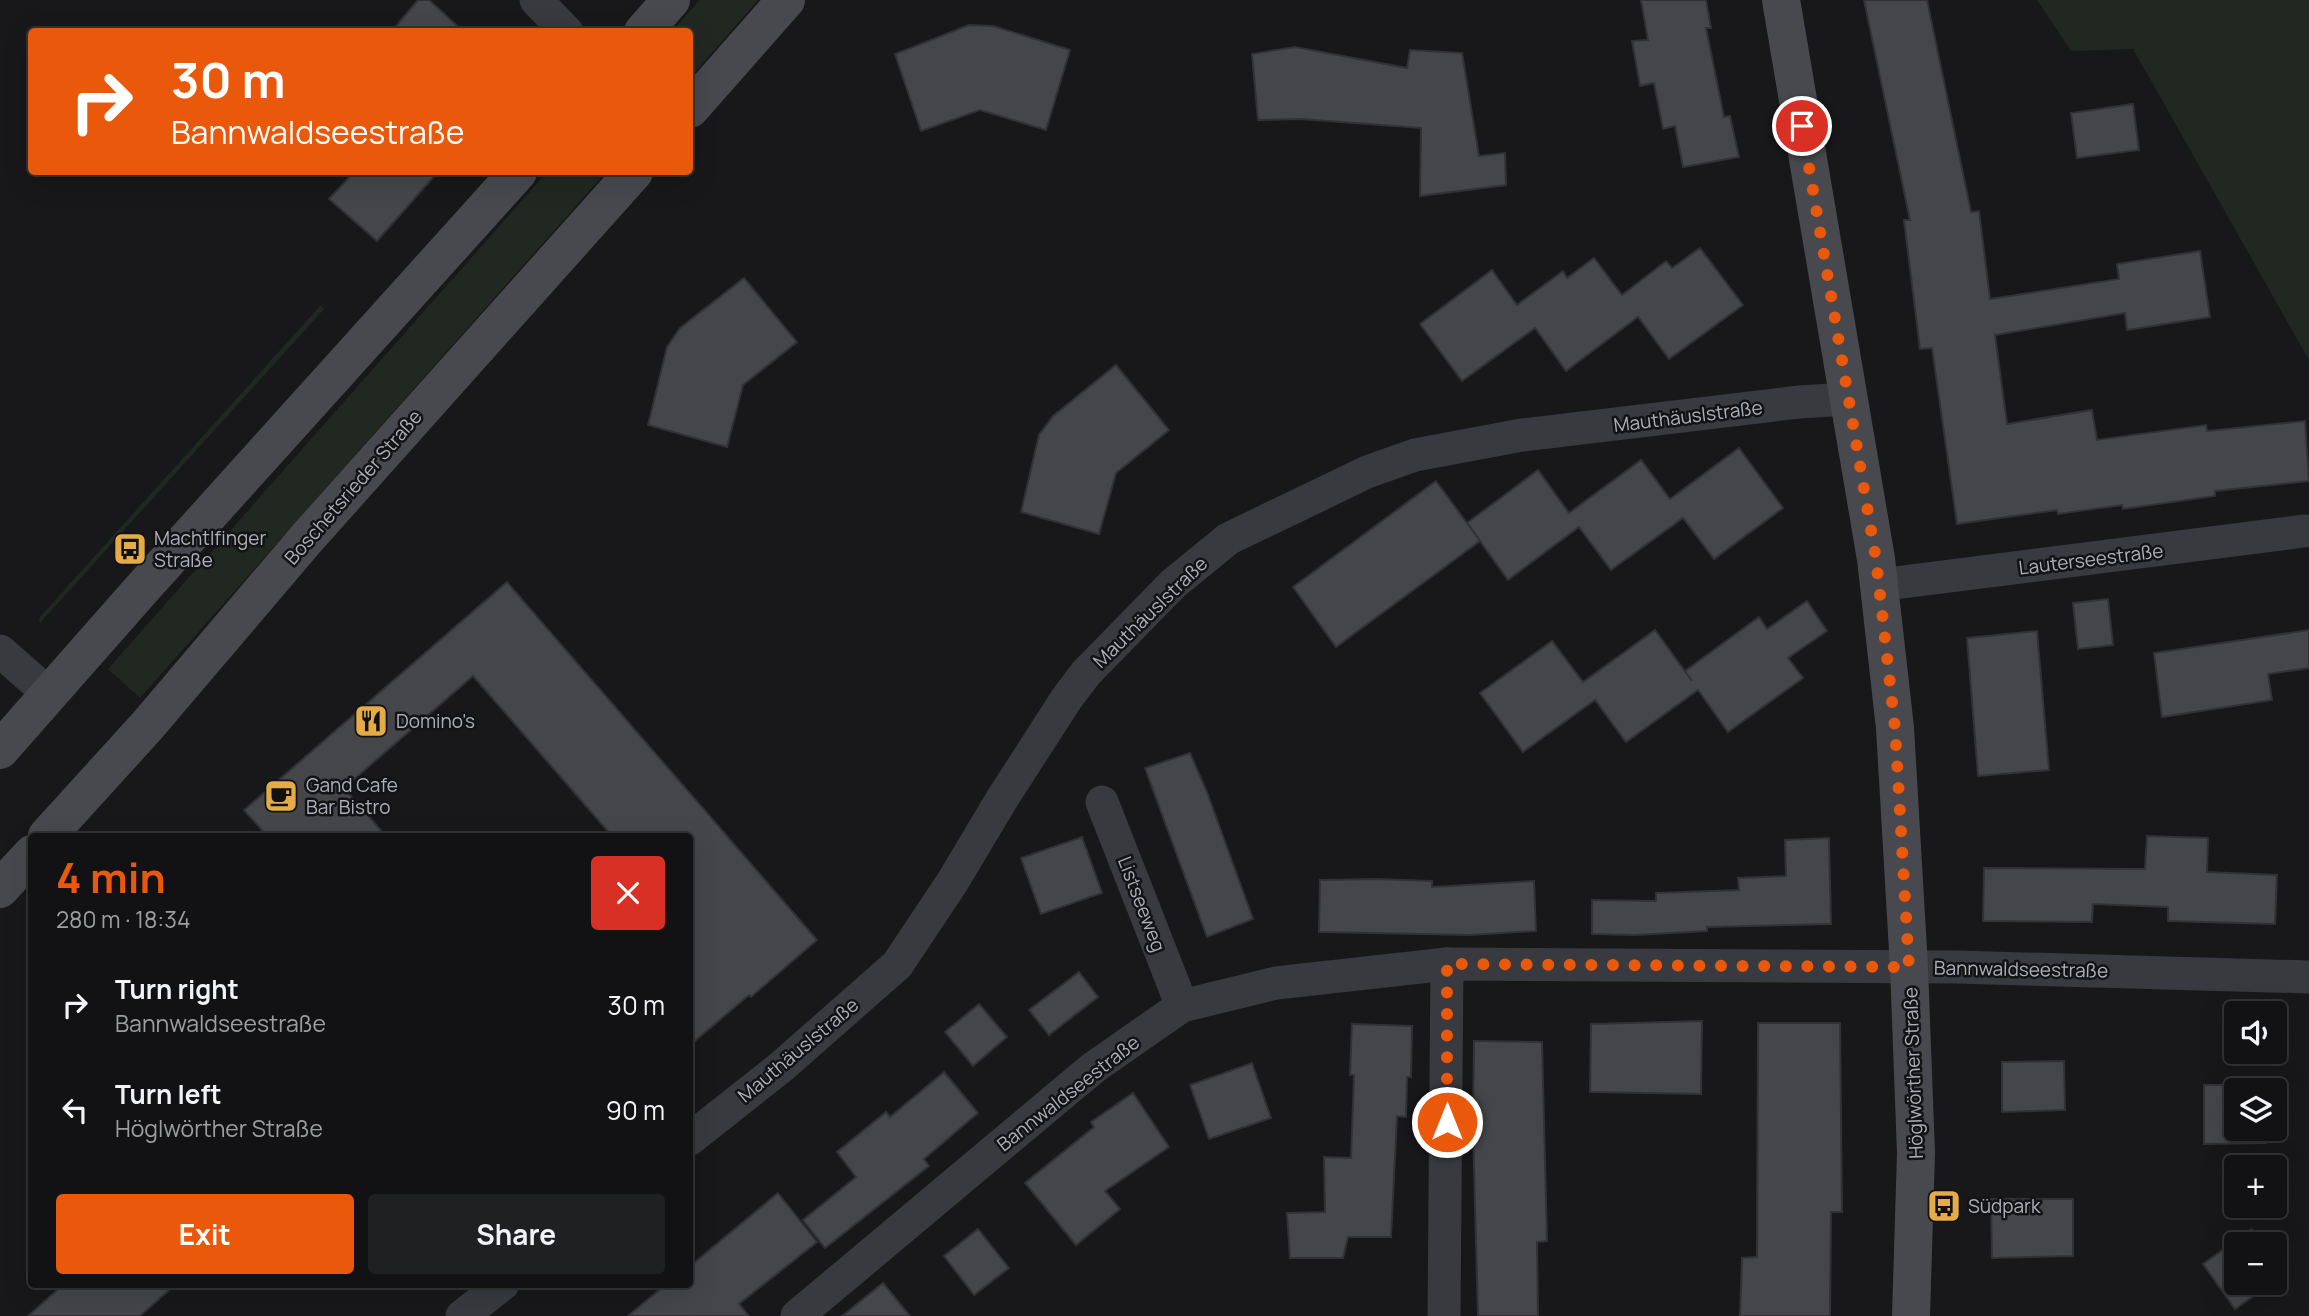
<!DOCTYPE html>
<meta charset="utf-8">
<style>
:root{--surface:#121214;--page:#1f2022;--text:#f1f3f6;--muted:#9c9ea0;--line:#313234;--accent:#ea580c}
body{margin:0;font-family:Manrope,sans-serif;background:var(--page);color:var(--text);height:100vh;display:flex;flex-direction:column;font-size:26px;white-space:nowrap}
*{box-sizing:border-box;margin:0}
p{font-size:23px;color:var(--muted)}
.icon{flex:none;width:38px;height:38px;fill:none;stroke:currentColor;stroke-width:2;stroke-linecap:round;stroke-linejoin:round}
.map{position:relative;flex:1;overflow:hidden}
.details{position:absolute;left:28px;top:833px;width:665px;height:455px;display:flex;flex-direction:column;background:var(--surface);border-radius:7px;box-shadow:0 7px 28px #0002,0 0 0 2px var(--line)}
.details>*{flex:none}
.top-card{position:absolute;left:28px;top:28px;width:665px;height:147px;border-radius:7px;box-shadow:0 7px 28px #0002,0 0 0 2px var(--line);background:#ea580c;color:#fff;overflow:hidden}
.buttons{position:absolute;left:2224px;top:1001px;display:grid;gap:14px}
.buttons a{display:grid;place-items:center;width:63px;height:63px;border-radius:7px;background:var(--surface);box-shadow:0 7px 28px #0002,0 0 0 2px var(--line);font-size:35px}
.pin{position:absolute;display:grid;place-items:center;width:60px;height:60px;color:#fff;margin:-30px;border:4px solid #fff;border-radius:50%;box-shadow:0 2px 7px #0007}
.me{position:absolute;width:77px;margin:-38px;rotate:0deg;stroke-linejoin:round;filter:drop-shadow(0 0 5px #0008)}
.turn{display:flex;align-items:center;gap:24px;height:147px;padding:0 28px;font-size:32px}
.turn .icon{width:91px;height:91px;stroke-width:2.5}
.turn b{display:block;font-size:49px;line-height:60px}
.round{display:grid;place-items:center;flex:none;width:74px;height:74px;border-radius:7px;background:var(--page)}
.head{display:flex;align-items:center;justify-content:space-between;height:119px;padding:0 28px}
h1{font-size:42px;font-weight:700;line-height:52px;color:var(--accent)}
.button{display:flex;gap:14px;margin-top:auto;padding:14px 28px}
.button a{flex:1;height:80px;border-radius:7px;background:var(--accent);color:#fff;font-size:28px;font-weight:700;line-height:80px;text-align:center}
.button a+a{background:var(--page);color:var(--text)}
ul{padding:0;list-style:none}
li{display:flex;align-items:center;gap:21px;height:105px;padding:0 28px}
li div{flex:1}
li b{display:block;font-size:26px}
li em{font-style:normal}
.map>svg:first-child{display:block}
.green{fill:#202821}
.building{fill:#45464a;stroke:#323236;stroke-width:2}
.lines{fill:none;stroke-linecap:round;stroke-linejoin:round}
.street{stroke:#393a3f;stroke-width:33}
.secondary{stroke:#48494e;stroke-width:38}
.route{stroke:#ea580c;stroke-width:12;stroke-dasharray:0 21.6}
.labels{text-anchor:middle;stroke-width:5;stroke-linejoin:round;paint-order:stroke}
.street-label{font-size:19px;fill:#abb0b9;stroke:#131315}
.poi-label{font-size:19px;fill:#abb0b9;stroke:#131315;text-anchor:start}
</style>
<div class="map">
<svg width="2309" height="1316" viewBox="0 0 2309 1316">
<rect width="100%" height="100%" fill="#18181a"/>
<g class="green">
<polygon points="700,0 758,0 690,78 690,32 672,31"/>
<polygon points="2037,0 2309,0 2309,360 2133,49 2071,51"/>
<polygon points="547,172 606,172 140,698 108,669"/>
<polygon points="321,305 324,309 40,623 39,618"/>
</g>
<g class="building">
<polygon points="418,0 429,0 464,32 391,32"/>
<polygon points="1641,0 1706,0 1711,28 1706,28 1724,117 1730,116 1739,157 1683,167 1675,126 1663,129 1654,83 1640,86 1632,41 1648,40"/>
<polygon points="1864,0 1927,0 1971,212 1979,211 1990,299 2119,279 2117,264 2200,251 2210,317 2127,330 2125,313 1995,335 2007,424 2092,410 2097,440 2206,425 2207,431 2305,421 2309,481 2215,491 2215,496 2123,509 2122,505 2058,514 2057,510 1957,524 1932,348 1920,349 1904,220 1910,220"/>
<polygon points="969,25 993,26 1070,50 1046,130 980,110 921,131 895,54"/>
<polygon points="1295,47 1407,68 1410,50 1462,53 1479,156 1505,153 1506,185 1420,196 1421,128 1301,119 1258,120 1252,54"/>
<polygon points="2133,104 2139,150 2077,158 2071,113"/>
<polygon points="354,172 438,172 377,241 329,199"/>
<polygon points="1700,248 1743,305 1669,359 1638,317 1566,371 1535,328 1462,381 1420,324 1492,270 1517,305 1563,271 1567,278 1594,258 1622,295 1666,261 1672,268"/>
<polygon points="744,278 797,342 743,385 727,447 648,425 667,347 680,328"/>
<polygon points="1116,365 1169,430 1116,473 1099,534 1021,512 1039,435 1053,416"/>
<polygon points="1739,448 1783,508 1714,559 1683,518 1611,570 1579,527 1508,580 1467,523 1538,470 1569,513 1641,460 1670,499"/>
<polygon points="1436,481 1480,541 1336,647 1293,587"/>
<polygon points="507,582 817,940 751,997 749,995 690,1045 690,836 612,836 473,676 344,788 386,836 267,836 244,810"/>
<polygon points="2108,599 2113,645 2078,649 2073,603"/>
<polygon points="1807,601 1827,631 1788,658 1803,678 1728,732 1698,690 1626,742 1595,700 1523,752 1480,693 1552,641 1583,682 1655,630 1692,681 1685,671 1759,617 1767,629"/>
<polygon points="2309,630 2309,668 2268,674 2272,700 2162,717 2154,653"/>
<polygon points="2037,631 2049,770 1978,776 1967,638"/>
<polygon points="1190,753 1207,792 1253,919 1207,937 1145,768"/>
<polygon points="2147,836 2208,838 2207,872 2277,875 2275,924 2168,921 2168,907 2093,904 2092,922 1983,921 1984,868 2145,869"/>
<polygon points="1082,837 1102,893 1041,914 1021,858"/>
<polygon points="1829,838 1831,924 1707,927 1707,931 1635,935 1592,934 1592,900 1656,901 1656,893 1739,890 1738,878 1786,876 1785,840"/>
<polygon points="1376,879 1432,881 1432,887 1534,881 1536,931 1470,935 1319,932 1320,880"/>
<polygon points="1079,972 1098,997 1049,1035 1029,1010"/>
<polygon points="979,1004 1007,1037 973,1066 945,1032"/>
<polygon points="1702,1021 1701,1094 1590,1092 1591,1024"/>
<polygon points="1758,1023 1840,1023 1842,1212 1831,1212 1830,1316 1740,1316 1742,1258 1757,1257"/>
<polygon points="1352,1024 1412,1026 1411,1077 1407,1077 1406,1117 1397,1116 1391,1237 1348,1237 1343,1258 1290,1258 1287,1213 1325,1212 1324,1157 1351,1158 1354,1075 1350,1075"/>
<polygon points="1474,1041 1542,1042 1547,1241 1537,1242 1538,1316 1478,1316 1473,1130"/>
<polygon points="2064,1061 2065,1110 2002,1112 2002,1062"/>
<polygon points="1252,1063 1271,1118 1209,1139 1190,1085"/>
<polygon points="944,1072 978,1113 924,1159 929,1166 825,1248 803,1220 856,1177 837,1152 886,1112 890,1117"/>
<polygon points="2204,1085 2265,1085 2265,1090 2236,1090 2236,1129 2266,1129 2266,1143 2204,1144"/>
<polygon points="1133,1093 1169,1147 1105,1191 1120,1209 1076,1245 1025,1183 1094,1127 1091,1122"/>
<polygon points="778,1193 817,1242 739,1304 749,1316 628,1316 666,1284 690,1284 690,1266"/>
<polygon points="1991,1199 2073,1199 2073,1256 1992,1258"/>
<polygon points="978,1229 1009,1268 974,1295 944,1256"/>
<polygon points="2252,1229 2263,1244 2236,1244 2236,1283 2272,1283 2235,1309 2203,1264"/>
<polygon points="883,1283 910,1316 842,1316"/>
<polygon points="64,1284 176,1284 140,1316 28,1316"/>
</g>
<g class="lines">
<g class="street">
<polyline points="536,0 567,32"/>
<polyline points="1879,585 2304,531"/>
<polyline points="0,651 49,694"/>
<polyline points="1102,802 1182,1006"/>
<polyline points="690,1139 781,1067 897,965 953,881 1002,799 1067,698 1086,673 1173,584 1228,539 1367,472 1415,455 1522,435 1799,402 1848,399"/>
<polyline points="462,1316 503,1284"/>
<polyline points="797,1316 1093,1068 1182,1006 1276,983 1447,964 1957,967 2309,977"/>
<polyline points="1444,1316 1447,964"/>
</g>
<g class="secondary">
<polyline points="1781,0 1876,559 1895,728 1909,967 1916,1153 1911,1316"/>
<polyline points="643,32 671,0"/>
<polyline points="690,109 786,0"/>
<polyline points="0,750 140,591 518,172"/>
<polyline points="47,836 147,726 307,538 634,172"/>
<polyline points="0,889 32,854"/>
</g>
</g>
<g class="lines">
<polyline class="route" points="1447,1122 1447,964 1909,967 1895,728 1876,559 1802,126"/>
</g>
<defs>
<symbol id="bus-square" viewBox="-11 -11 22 22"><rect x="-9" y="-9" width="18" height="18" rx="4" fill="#e4ab46" stroke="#131315"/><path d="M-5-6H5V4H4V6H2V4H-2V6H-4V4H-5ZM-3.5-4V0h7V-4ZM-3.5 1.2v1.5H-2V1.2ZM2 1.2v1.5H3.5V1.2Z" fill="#111"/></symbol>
<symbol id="restaurant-square" viewBox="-11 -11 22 22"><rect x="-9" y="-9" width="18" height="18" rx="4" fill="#e4ab46" stroke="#131315"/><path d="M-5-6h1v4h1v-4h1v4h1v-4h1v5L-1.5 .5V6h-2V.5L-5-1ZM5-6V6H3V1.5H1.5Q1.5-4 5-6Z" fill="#111"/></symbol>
<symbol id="cafe-square" viewBox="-11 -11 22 22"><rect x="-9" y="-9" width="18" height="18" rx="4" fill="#e4ab46" stroke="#131315"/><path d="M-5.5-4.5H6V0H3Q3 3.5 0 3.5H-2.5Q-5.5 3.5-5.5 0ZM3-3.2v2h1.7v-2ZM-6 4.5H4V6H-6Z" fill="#111"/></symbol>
</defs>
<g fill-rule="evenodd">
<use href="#bus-square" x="111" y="530" width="38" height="38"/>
<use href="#restaurant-square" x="352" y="702" width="38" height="38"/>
<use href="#cafe-square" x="262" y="777" width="38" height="38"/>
<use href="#bus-square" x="1925" y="1187" width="38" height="38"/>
</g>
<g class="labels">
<g class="street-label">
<text transform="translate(1688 416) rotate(-7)" y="7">Mauthäuslstraße</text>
<text transform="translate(353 487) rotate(-49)" y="7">Boschetsrieder Straße</text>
<text transform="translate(2091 559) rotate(-7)" y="7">Lauterseestraße</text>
<text transform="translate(1150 612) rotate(-44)" y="7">Mauthäuslstraße</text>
<text transform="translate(1142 904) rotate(69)" y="7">Listseeweg</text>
<text transform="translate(2021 969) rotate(1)" y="7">Bannwaldseestraße</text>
<text transform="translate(798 1050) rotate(-40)" y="7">Mauthäuslstraße</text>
<text transform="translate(1913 1073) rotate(-92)" y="7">Höglwörther Straße</text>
<text transform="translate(1068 1093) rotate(-38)" y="7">Bannwaldseestraße</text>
</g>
<g class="poi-label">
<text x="154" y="545">Machtlfinger<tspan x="154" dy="22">Straße</tspan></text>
<text x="396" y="728">Domino's</text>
<text x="306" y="792">Gand Cafe<tspan x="306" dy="22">Bar Bistro</tspan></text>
<text x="1968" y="1213">Südpark</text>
</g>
</g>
</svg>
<div class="buttons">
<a><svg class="icon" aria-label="sound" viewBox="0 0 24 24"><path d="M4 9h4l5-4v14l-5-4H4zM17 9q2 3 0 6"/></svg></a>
<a><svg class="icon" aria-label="layers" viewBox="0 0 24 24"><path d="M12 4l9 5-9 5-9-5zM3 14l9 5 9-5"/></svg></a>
<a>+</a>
<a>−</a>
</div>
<div class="pin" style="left:1802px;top:126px;background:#d93025"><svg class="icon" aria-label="arrive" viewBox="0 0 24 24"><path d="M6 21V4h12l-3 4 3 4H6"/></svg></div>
<svg class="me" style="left:1447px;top:1122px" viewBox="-20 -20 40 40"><circle r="17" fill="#ea580c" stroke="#fff" stroke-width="3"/><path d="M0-11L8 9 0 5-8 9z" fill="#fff"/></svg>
<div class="top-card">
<div class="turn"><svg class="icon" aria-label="right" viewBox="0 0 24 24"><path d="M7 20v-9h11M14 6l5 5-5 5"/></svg><div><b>30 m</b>Bannwaldseestraße</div></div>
</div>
<section class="details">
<div class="head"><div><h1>4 min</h1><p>280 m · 18:34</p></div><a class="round" style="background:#d93025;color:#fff"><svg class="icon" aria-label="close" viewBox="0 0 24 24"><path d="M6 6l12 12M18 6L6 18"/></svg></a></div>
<ul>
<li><svg class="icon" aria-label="right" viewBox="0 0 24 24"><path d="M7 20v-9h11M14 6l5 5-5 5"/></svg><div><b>Turn right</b><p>Bannwaldseestraße</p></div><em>30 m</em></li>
<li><svg class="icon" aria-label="left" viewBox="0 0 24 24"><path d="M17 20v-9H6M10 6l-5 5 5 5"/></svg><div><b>Turn left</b><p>Höglwörther Straße</p></div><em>90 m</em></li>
</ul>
<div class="button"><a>Exit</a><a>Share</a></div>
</section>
</div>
